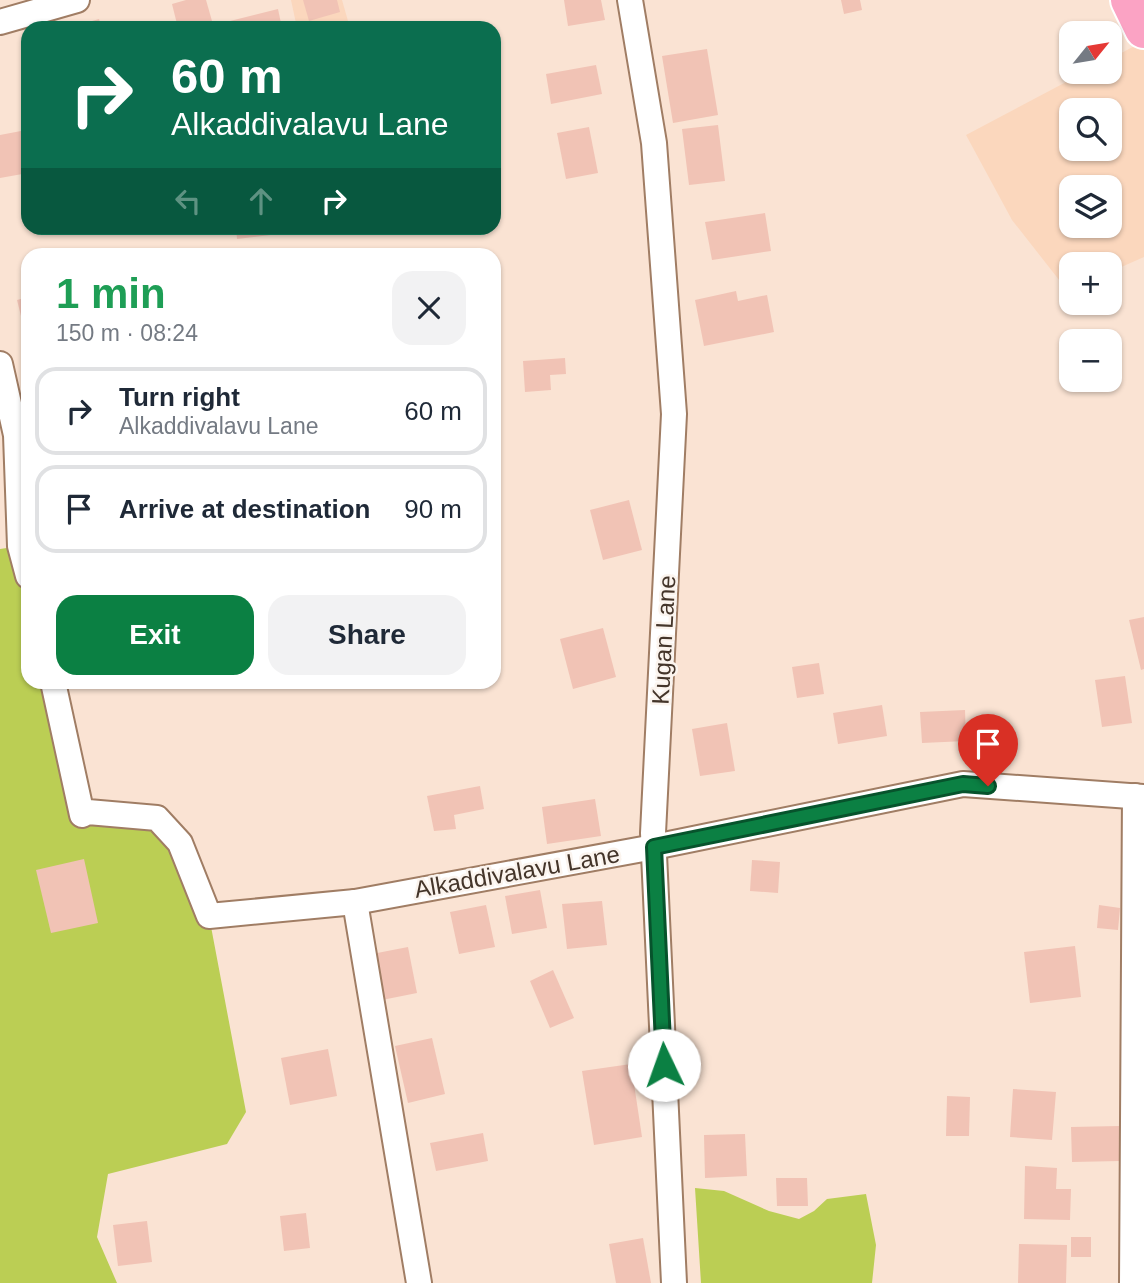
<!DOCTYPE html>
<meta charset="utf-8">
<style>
:root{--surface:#fff;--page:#f2f2f3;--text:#1f2937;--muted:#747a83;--line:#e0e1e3;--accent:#0b8043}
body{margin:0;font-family:Arial,sans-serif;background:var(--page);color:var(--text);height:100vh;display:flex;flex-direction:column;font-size:26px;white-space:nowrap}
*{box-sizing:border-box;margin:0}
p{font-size:23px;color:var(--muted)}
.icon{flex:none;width:38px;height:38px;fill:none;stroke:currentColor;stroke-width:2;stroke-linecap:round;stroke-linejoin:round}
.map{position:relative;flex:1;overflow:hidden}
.panel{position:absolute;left:21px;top:248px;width:480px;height:441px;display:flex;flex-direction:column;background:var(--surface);border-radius:21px;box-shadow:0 2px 5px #0004}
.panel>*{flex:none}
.guide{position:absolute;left:21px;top:21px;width:480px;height:214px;border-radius:21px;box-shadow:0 2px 5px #0004;background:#0b6e4f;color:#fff;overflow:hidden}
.needle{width:46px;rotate:60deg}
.fabs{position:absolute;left:1059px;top:21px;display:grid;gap:14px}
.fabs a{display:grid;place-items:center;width:63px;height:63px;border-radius:14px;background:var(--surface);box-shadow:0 2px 5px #0004;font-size:35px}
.pin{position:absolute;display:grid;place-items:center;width:60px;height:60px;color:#fff;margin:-72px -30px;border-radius:50% 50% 50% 0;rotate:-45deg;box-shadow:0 0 7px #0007}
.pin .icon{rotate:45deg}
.me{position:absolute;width:77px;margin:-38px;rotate:357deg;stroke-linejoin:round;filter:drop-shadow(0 0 5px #0008)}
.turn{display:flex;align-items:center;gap:24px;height:147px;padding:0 35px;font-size:32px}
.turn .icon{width:91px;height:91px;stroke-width:2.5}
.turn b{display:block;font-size:49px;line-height:60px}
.lanes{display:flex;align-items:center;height:66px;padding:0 35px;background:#0003;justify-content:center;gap:35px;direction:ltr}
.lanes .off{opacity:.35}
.round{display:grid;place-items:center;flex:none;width:74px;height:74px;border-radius:21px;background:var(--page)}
.head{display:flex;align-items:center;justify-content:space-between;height:119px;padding:0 35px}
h1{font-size:42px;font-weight:700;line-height:52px;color:#1e9e55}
.button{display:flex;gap:14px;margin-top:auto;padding:14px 35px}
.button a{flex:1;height:80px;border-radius:21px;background:var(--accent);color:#fff;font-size:28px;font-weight:700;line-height:80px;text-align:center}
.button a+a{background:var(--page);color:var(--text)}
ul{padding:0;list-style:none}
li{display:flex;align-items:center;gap:21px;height:88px;margin:0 14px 10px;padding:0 21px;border:4px solid var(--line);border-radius:21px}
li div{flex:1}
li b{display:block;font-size:26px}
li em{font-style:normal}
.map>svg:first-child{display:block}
.built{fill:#fbd7bd;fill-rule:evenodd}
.green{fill:#bbce54}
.building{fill:#f1c3b5}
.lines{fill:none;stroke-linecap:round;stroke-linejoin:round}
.minor-casing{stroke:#a07d64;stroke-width:28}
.trunk-casing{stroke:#fff;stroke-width:42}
.minor{stroke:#fff;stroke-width:24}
.trunk{stroke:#fba3c4;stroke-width:38}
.route-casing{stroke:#07532c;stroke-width:18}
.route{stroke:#0b8043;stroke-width:12}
.labels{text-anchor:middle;stroke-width:5;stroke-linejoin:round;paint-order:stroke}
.street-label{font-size:24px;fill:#44352a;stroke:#fbf4ee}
</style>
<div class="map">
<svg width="1144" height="1283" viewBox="0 0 1144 1283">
<rect width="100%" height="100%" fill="#fae3d3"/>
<g class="built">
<polygon points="291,0 342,0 348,21 341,28 297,28"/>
<path d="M1144,41V257L1110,272V264H1071V289L1067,290L1012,220L966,135L1085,72H1110V59ZM1071,110H1110V149H1071ZM1071,187H1110V226H1071Z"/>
</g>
<g class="green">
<polygon points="20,546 28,576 28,682 53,683 82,815 157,818 209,916 246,1112 227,1144 108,1174 97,1237 117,1283 0,1283 0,549"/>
<polygon points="695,1188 724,1191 769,1211 799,1219 814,1211 827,1199 866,1194 876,1245 872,1283 701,1283"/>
</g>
<g class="building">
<polygon points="186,0 206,0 214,28 178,28 172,4"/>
<polygon points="303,0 337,0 340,12 309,21"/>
<polygon points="564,0 601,0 605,20 568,26"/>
<polygon points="841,0 860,0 862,10 844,14"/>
<polygon points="278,9 282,28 219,28 218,24"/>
<polygon points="99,19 102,28 71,28 71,27"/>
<polygon points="707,49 718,115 673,123 662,56"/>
<polygon points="596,65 602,94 551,104 546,74"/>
<polygon points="718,125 725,181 689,185 682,129"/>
<polygon points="589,127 598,173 566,179 557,133"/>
<polygon points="21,131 28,173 0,178 0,135"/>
<polygon points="765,213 771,251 712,260 705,222"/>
<polygon points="236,228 278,228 279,234 237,239"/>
<polygon points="736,291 738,301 767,295 774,332 704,346 695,300"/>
<polygon points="28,297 28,340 27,340 17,300"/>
<polygon points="565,358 566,374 550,375 551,390 525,392 523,361"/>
<polygon points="629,500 642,550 603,560 590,510"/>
<polygon points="1144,617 1144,669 1141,670 1129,620"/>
<polygon points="603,628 616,677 573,689 560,639"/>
<polygon points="819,663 824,694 797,698 792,667"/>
<polygon points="1125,676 1132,723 1102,727 1095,680"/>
<polygon points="882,705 887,736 838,744 833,713"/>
<polygon points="965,710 966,741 922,743 920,712"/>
<polygon points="727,723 735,771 700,776 692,729"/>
<polygon points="480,786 484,809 454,815 456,829 434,831 427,796"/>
<polygon points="595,799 601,836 547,844 542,807"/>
<polygon points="84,859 98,923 51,933 36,870"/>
<polygon points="752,860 780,862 778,893 750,891"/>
<polygon points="540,890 547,928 512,934 505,896"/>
<polygon points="602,901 607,945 567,949 562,904"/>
<polygon points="486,905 495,947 459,954 450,912"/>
<polygon points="1099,905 1120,908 1118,930 1097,928"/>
<polygon points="1075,946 1081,997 1030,1003 1024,952"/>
<polygon points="408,947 417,993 382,1000 372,954"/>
<polygon points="553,970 574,1018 550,1028 530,981"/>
<polygon points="432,1038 445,1094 408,1103 395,1046"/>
<polygon points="328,1049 337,1096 290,1105 281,1058"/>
<polygon points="631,1064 642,1137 594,1145 582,1071"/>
<polygon points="1013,1089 1056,1092 1052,1140 1010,1137"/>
<polygon points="947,1096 970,1097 969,1136 946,1136"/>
<polygon points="1119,1126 1120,1161 1072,1162 1071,1127"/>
<polygon points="483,1133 488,1161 436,1171 430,1143"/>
<polygon points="745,1134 747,1176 705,1178 704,1135"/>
<polygon points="1025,1166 1057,1168 1056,1189 1071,1189 1070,1220 1024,1219"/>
<polygon points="776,1178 807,1178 808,1206 777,1206"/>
<polygon points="306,1213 310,1248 284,1251 280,1216"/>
<polygon points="147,1221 152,1262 118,1266 113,1225"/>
<rect x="1071" y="1237" width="20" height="20"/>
<polygon points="643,1238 651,1283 616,1283 609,1244"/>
<polygon points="1019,1244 1067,1245 1066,1283 1018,1283"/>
</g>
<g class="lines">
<defs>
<g id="minor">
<polyline points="630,0 654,143 674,414 653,833 674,1283"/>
<polyline points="0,22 77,0"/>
<polyline points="0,364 16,435 20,546 28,576"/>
<polyline points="53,682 82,815 88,812 157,818 180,843 209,916 355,902 654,847 963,784 1144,797"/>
<polyline points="355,902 419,1283"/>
<polyline points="1132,1283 1135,796"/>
</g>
<polyline id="trunk" points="1130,0 1144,29"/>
</defs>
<use href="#minor" class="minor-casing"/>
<use href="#trunk" class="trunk-casing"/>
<use href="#minor" class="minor"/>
<use href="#trunk" class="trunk"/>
</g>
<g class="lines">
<defs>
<polyline id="route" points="664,1065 654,847 963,784 988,786"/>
</defs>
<use href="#route" class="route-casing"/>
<use href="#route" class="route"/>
</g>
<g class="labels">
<g class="street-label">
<text transform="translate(664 640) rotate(-87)" y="8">Kugan Lane</text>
<text transform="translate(517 872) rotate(-10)" y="8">Alkaddivalavu Lane</text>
</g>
</g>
</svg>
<div class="fabs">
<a><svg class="needle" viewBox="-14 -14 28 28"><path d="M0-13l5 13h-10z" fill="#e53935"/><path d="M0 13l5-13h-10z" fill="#747a83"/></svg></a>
<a><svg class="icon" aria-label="search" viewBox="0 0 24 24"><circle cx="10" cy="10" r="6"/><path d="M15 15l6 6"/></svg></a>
<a><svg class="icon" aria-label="layers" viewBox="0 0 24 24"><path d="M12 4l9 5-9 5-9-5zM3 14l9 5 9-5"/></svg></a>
<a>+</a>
<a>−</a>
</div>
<div class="pin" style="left:988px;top:786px;background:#d93025"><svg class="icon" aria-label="arrive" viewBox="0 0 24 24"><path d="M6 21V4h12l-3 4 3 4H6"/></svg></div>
<svg class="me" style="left:664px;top:1065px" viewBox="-20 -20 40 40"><circle r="19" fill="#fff"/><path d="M0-13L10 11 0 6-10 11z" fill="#0b8043"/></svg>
<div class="guide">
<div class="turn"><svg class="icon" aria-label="right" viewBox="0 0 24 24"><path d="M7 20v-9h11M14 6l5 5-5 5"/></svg><div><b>60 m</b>Alkaddivalavu Lane</div></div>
<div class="lanes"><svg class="icon off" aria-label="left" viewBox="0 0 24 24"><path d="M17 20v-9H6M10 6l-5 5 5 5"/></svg><svg class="icon off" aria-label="ahead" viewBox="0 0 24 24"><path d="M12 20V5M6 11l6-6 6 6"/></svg><svg class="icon" aria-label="right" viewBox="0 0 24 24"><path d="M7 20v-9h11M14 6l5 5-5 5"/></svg></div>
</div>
<section class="panel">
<div class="head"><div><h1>1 min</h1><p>150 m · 08:24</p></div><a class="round"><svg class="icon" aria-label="close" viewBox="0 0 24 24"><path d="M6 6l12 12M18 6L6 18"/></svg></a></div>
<ul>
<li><svg class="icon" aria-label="right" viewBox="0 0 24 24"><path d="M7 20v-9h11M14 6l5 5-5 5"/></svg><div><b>Turn right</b><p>Alkaddivalavu Lane</p></div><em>60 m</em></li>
<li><svg class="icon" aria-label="arrive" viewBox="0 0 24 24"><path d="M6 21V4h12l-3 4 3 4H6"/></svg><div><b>Arrive at destination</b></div><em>90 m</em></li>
</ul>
<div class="button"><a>Exit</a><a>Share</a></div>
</section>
</div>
